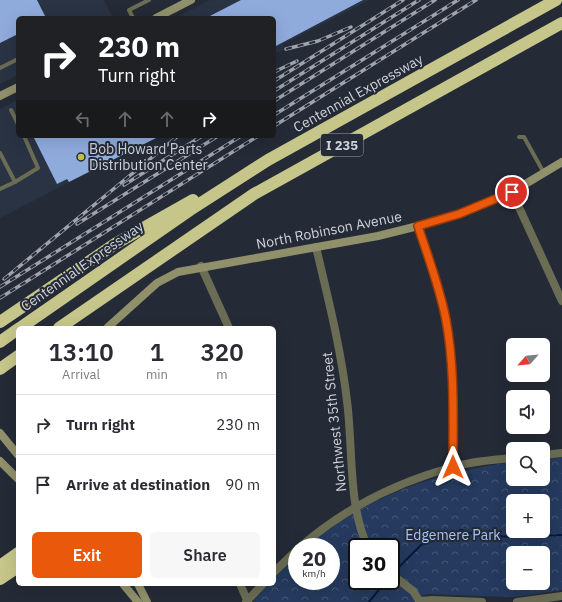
<!DOCTYPE html>
<meta charset="utf-8">
<style>
:root{--surface:#fff;--page:#f7f7f7;--text:#2b2b33;--muted:#7c7c81;--line:#e1e1e2;--accent:#ea580c}
body{margin:0;font-family:"IBM Plex Sans",sans-serif;background:var(--page);color:var(--text);height:100vh;display:flex;flex-direction:column;font-size:15px;white-space:nowrap}
*{box-sizing:border-box;margin:0}
p{font-size:13px;color:var(--muted)}
.icon{flex:none;width:22px;height:22px;fill:none;stroke:currentColor;stroke-width:2;stroke-linecap:round;stroke-linejoin:round}
.map{position:relative;flex:1;overflow:hidden}
.side{position:absolute;left:16px;top:326px;width:260px;height:260px;display:flex;flex-direction:column;background:var(--surface);border-radius:6px;box-shadow:0 4px 16px #0002}
.side>*{flex:none}
.top-card{position:absolute;left:16px;top:16px;width:260px;height:122px;border-radius:6px;box-shadow:0 4px 16px #0002;background:#202124;color:#fff;overflow:hidden}
.needle{width:26px;rotate:243deg}
.controls{position:absolute;left:506px;top:338px;display:grid;gap:8px}
.controls a{display:grid;place-items:center;width:44px;height:44px;border-radius:6px;background:var(--surface);box-shadow:0 4px 16px #0002;font-size:20px}
.speed{position:absolute;left:288px;top:538px;display:flex;gap:8px;font-size:20px;font-weight:700;text-align:center}
.speed>*{display:grid;place-content:center;width:52px;height:52px;border-radius:50%;background:var(--surface);box-shadow:0 4px 16px #0002;line-height:1}
.speed small{font-size:10px;font-weight:400}
.speed .limit{border:2px solid #111;border-radius:6px;background:#fff;color:#111}
.pin{position:absolute;display:grid;place-items:center;width:34px;height:34px;color:#fff;margin:-17px;border:2px solid #fff;border-radius:50%;box-shadow:0 1px 4px #0007}
.me{position:absolute;width:44px;margin:-22px;rotate:0deg;stroke-linejoin:round;filter:drop-shadow(0 0 3px #0008)}
.turn{display:flex;align-items:center;gap:14px;height:84px;padding:0 16px;font-size:18px}
.turn .icon{width:52px;height:52px;stroke-width:2.5}
.turn b{display:block;font-size:28px;line-height:34px}
.lanes{display:flex;align-items:center;height:38px;padding:0 16px;background:#0003;justify-content:center;gap:20px;direction:ltr}
.lanes .off{opacity:.35}
.eta{display:flex;justify-content:space-evenly;align-items:center;height:68px;text-align:center}
.eta b{font-size:24px;font-weight:600;line-height:28px}
.primary-button{display:flex;gap:8px;margin-top:auto;padding:8px 16px}
.primary-button a{flex:1;height:46px;border-radius:6px;background:var(--accent);color:#fff;font-size:16px;font-weight:600;line-height:46px;text-align:center}
.primary-button a+a{background:var(--page);color:var(--text)}
ul{padding:0;list-style:none}
li{display:flex;align-items:center;gap:12px;height:60px;padding:0 16px;border-top:1px solid var(--line)}
li div{flex:1}
li b{display:block;font-size:15px}
li em{font-style:normal}
.map>svg:first-child{display:block}
.built{fill:#293344}
.forest{fill:url(#forest-crowns);fill-rule:evenodd}
.lines{fill:none;stroke-linecap:round;stroke-linejoin:round}
.stream{stroke:#05193f;stroke-width:2}
.building{fill:#8fabdc}
.lane{stroke:#6b6c54;stroke-width:4}
.street{stroke:#6b6c54;stroke-width:8}
.secondary{stroke:#90906b;stroke-width:8}
.highway{stroke:#c6c68b;stroke-width:12}
.rail-casing{stroke:#9ea3ac;stroke-width:3.5}
.rail{stroke:#242b36;stroke-width:2;stroke-dasharray:6;stroke-linecap:butt}
.route-casing{stroke:#983908;stroke-width:10}
.route{stroke:#ea580c;stroke-width:7}
.poi-dot{fill:#c1be40;stroke:#242b36;stroke-width:1.5}
.labels{text-anchor:middle;stroke-width:4;stroke-linejoin:round;paint-order:stroke}
.shield{fill:#242b36;stroke:#9ca1aa;stroke-width:1}
.shield-label{font-size:13px;font-weight:bold;fill:#cfd3db}
.street-label{font-size:14px;fill:#cfd3db;stroke:#242b36}
.poi-label{font-size:14px;fill:#cfd3db;stroke:#242b36;text-anchor:start}
.park-label{font-size:14px;fill:#a3c4fb;stroke:#242b36}
</style>
<div class="map">
<svg width="562" height="602" viewBox="0 0 562 602">
<defs>
<pattern id="forest-crowns" width="20" height="18" patternUnits="userSpaceOnUse"><rect width="20" height="18" fill="#253a5e"/><path d="M2 6a3 3 0 1 1 6 0M12 15a3 3 0 1 1 6 0" fill="none" stroke="#445674"/></pattern>
</defs>
<rect width="100%" height="100%" fill="#242b36"/>
<g class="built">
<polygon points="0,0 104,0 113,18 18,18 18,75 0,84"/>
<polygon points="210,0 370,0 283,44 285,49 274,54 274,18 175,18"/>
<polygon points="18,100 18,136 159,136 0,218 0,109"/>
</g>
<path class="forest" d="M562,457V590L513,597L427,594L415,598L416,602H254L255,599L268,584H274V578L297,555V581H331V547H306C367,496 435,472 513,462V479H543V459ZM513,501H543V531H513ZM357,547H391V581H357ZM513,553H543V583H513Z"/>
<g class="lines">
<g class="stream">
<polyline points="398,568 421,545 461,530 478,535 515,537 562,535"/>
<polyline points="369,602 386,581"/>
</g>
</g>
<g class="building">
<polygon points="0,0 37,0 46,18 18,18 18,34 0,43"/>
<polygon points="241,0 363,0 274,47 274,18 206,18"/>
<polygon points="33,136 160,136 69,182 67,179 57,184"/>
</g>
<g class="lines">
<g class="lane">
<polyline points="133,18 129,10 149,0"/>
<polyline points="0,68 18,59"/>
<polyline points="11,110 18,124"/>
<polyline points="519,137 524,137 544,173"/>
<polyline points="0,153 15,182 0,189"/>
<polyline points="15,182 38,168 24,136"/>
</g>
<g class="street">
<polyline points="512,192 562,301"/>
<path d="M418,226C428,257 440,288 446,320C455,369 453,418 453,467"/>
<path d="M316,247C328,298 341,349 347,401C353,446 348,508 368,547"/>
<polyline points="201,266 229,328"/>
<polyline points="543,455 562,453"/>
<path d="M300,547C344,509 397,482 453,467C472,461 493,460 513,458"/>
<polyline points="274,572 297,550"/>
<polyline points="391,574 413,591 420,602"/>
<polyline points="240,584 248,602"/>
<polyline points="420,601 433,600 482,602"/>
<polyline points="246,602 263,584"/>
<polyline points="517,602 562,596"/>
</g>
<g class="secondary">
<polyline points="156,18 191,0"/>
<polyline points="0,96 18,87"/>
<polyline points="107,328 157,283 178,272 378,236 418,226 459,214 512,192 562,162"/>
<polyline points="0,433 18,455"/>
<polyline points="0,461 18,479"/>
<polyline points="123,584 138,602"/>
<polyline points="138,584 147,602"/>
</g>
<g class="highway">
<polyline points="0,322 115,244 193,200"/>
<polyline points="20,328 190,210 268,160 556,0"/>
<polyline points="59,328 254,194 562,23"/>
<polyline points="0,342 18,329"/>
<polyline points="0,369 18,356"/>
<polyline points="0,566 18,553"/>
<polyline points="0,579 18,567"/>
</g>
<defs>
<g id="rail">
<polyline points="286,49 318,41 351,27"/>
<polyline points="274,72 297,61"/>
<polyline points="274,81 403,0"/>
<polyline points="274,91 419,0"/>
<polyline points="274,101 435,0"/>
<polyline points="274,115 458,0"/>
<polyline points="274,126 476,0"/>
<polyline points="124,185 202,136"/>
<polyline points="77,224 218,136"/>
<polyline points="4,279 178,136"/>
<polyline points="0,287 241,136"/>
<polyline points="0,298 258,136"/>
</g>
</defs>
<use href="#rail" class="rail-casing"/>
<use href="#rail" class="rail"/>
</g>
<g class="lines">
<defs>
<path id="route" d="M453,467C453,418 455,368 446,320C440,288 428,257 418,226L459,214L512,192"/>
</defs>
<use href="#route" class="route-casing"/>
<use href="#route" class="route"/>
</g>
<circle class="poi-dot" cx="81" cy="157" r="4"/>
<g class="labels">
<rect class="shield" x="321" y="134" width="42" height="22" rx="3"/>
<g class="shield-label">
<text x="342" y="150">I 235</text>
</g>
<g class="street-label">
<text transform="translate(358 93) rotate(-29)" y="5">Centennial Expressway</text>
<text transform="translate(329 230) rotate(-11)" y="5">North Robinson Avenue</text>
<text transform="translate(82 266) rotate(-35)" y="5">Centennial Expressway</text>
<text transform="translate(334 422) rotate(-96)" y="5">Northwest 35th Street</text>
</g>
<g class="poi-label">
<text x="89" y="154">Bob Howard Parts<tspan x="89" dy="16">Distribution Center</tspan></text>
</g>
<g class="park-label">
<text x="453" y="540">Edgemere Park</text>
</g>
</g>
</svg>
<div class="controls">
<a><svg class="needle" viewBox="-14 -14 28 28"><path d="M0-13l5 13h-10z" fill="#e53935"/><path d="M0 13l5-13h-10z" fill="#7c7c81"/></svg></a>
<a><svg class="icon" aria-label="sound" viewBox="0 0 24 24"><path d="M4 9h4l5-4v14l-5-4H4zM17 9q2 3 0 6"/></svg></a>
<a><svg class="icon" aria-label="search" viewBox="0 0 24 24"><circle cx="10" cy="10" r="6"/><path d="M15 15l6 6"/></svg></a>
<a>+</a>
<a>−</a>
</div>
<div class="speed"><div>20<small>km/h</small></div><div class="limit">30</div></div>
<div class="pin" style="left:512px;top:192px;background:#d93025"><svg class="icon" aria-label="arrive" viewBox="0 0 24 24"><path d="M6 21V4h12l-3 4 3 4H6"/></svg></div>
<svg class="me" style="left:453px;top:467px" viewBox="-20 -20 40 40"><path d="M0-17L14 15 0 8-14 15z" fill="#ea580c" stroke="#fff" stroke-width="4"/></svg>
<div class="top-card">
<div class="turn"><svg class="icon" aria-label="right" viewBox="0 0 24 24"><path d="M7 20v-9h11M14 6l5 5-5 5"/></svg><div><b>230 m</b>Turn right</div></div>
<div class="lanes"><svg class="icon off" aria-label="left" viewBox="0 0 24 24"><path d="M17 20v-9H6M10 6l-5 5 5 5"/></svg><svg class="icon off" aria-label="ahead" viewBox="0 0 24 24"><path d="M12 20V5M6 11l6-6 6 6"/></svg><svg class="icon off" aria-label="ahead" viewBox="0 0 24 24"><path d="M12 20V5M6 11l6-6 6 6"/></svg><svg class="icon" aria-label="right" viewBox="0 0 24 24"><path d="M7 20v-9h11M14 6l5 5-5 5"/></svg></div>
</div>
<section class="side">
<div class="eta">
<div><b>13:10</b><p>Arrival</p></div>
<div><b>1</b><p>min</p></div>
<div><b>320</b><p>m</p></div>
</div>
<ul>
<li><svg class="icon" aria-label="right" viewBox="0 0 24 24"><path d="M7 20v-9h11M14 6l5 5-5 5"/></svg><div><b>Turn right</b></div><em>230 m</em></li>
<li><svg class="icon" aria-label="arrive" viewBox="0 0 24 24"><path d="M6 21V4h12l-3 4 3 4H6"/></svg><div><b>Arrive at destination</b></div><em>90 m</em></li>
</ul>
<div class="primary-button"><a>Exit</a><a>Share</a></div>
</section>
</div>
